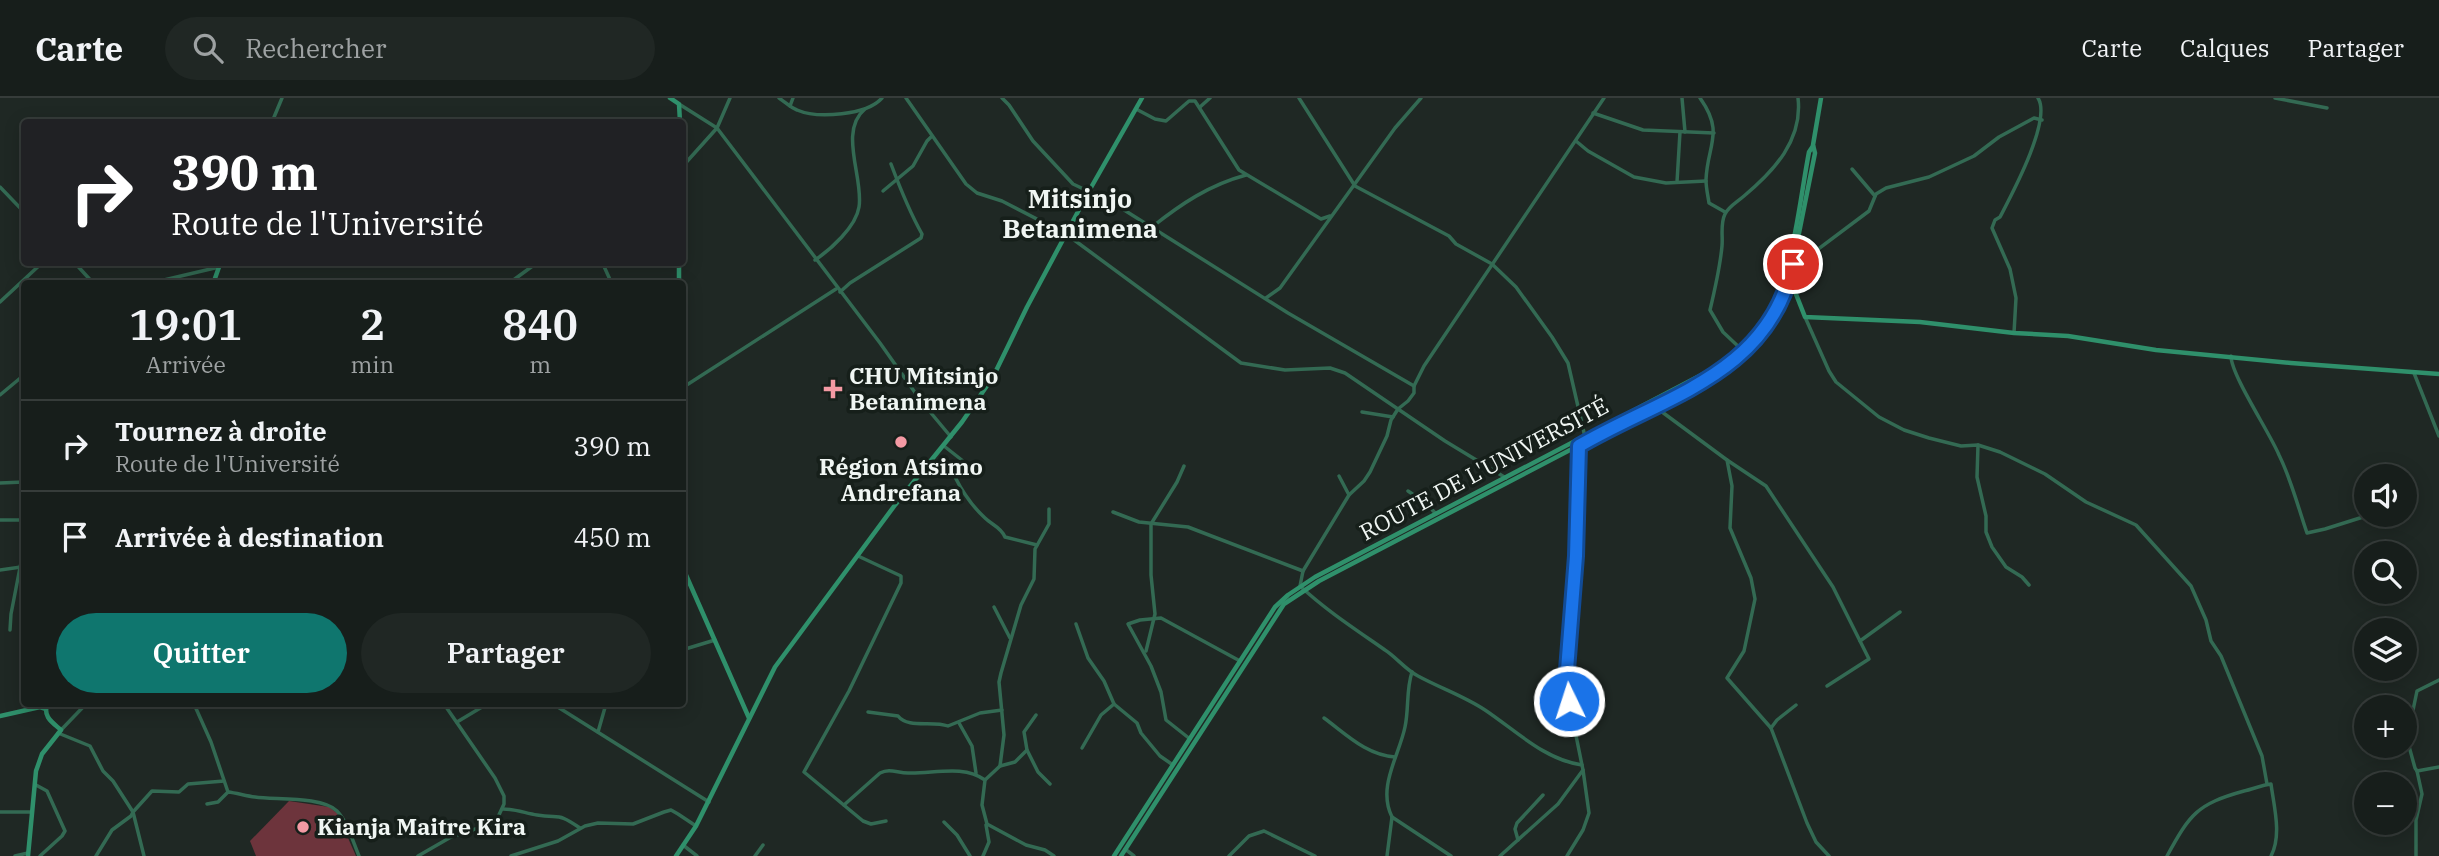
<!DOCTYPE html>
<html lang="fr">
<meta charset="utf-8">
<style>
:root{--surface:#171e1b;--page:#202724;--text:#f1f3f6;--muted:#9ea2a3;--line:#363c3a;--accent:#0f766e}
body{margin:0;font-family:"IBM Plex Serif",serif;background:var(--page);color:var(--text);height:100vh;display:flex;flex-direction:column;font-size:26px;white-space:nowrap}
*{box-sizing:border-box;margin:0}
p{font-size:23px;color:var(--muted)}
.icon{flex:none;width:38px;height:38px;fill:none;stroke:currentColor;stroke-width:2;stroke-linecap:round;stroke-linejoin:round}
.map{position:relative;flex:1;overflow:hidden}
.panel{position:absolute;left:21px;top:182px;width:665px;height:427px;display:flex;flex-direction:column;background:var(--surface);border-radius:7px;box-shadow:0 4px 18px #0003,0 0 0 2px var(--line)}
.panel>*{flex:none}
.guide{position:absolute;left:21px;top:21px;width:665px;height:147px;border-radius:7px;box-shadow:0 4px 18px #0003,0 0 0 2px var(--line);background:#202124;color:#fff;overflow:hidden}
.tools{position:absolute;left:2354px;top:366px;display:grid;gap:14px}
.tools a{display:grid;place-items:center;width:63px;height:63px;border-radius:50%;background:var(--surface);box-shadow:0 4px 18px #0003,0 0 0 2px var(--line);font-size:35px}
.pin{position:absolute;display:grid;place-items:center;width:60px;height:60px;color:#fff;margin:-30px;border:4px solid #fff;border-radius:50%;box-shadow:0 2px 7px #0007}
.me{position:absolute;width:77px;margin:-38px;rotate:356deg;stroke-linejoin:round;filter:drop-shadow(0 0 5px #0008)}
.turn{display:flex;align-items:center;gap:24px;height:147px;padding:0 35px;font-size:32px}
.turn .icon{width:91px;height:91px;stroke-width:2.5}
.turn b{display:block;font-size:49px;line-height:60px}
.eta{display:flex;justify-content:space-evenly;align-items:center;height:119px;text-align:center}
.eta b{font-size:42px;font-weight:600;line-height:49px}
.primary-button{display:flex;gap:14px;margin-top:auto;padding:14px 35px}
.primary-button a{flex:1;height:80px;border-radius:42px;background:var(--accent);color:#fff;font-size:28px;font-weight:600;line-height:80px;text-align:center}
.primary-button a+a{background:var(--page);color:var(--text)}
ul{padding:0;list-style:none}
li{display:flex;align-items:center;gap:21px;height:91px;padding:0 35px;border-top:2px solid var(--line)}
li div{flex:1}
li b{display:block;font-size:26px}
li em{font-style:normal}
header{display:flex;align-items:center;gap:42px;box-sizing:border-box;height:98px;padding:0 35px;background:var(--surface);border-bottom:2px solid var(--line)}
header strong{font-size:33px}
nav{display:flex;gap:38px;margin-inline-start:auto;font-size:24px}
.search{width:490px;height:63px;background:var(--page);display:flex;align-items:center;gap:18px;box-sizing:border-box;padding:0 24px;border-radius:38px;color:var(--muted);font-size:26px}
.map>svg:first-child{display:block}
.green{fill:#6d343c}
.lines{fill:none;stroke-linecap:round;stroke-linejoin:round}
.street{stroke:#336a53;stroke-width:3.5}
.secondary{stroke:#2f906b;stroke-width:4.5}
.route-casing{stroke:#114b97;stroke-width:18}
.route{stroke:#1a73e8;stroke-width:12}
.poi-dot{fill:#f49aa4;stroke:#161f1a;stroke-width:2.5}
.labels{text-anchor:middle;stroke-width:7;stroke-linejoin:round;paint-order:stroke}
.poi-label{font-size:23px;font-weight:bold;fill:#f0f6f3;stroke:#161f1a;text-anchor:start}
.street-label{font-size:23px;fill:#f0f6f3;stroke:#161f1a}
.quarter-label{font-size:26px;font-weight:bold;fill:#f0f6f3;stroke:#161f1a}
</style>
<header>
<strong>Carte</strong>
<div class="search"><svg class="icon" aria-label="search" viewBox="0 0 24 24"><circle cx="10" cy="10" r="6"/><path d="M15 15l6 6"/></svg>Rechercher</div>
<nav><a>Carte</a><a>Calques</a><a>Partager</a></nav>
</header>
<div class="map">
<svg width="2439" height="758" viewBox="0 0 2439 758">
<rect width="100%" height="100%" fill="#1f2824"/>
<polygon class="green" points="289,703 329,709 337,715 356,758 256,758 250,743"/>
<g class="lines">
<g class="street">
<polyline points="730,0 717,30 880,245 921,303 951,339"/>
<path d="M779,0C785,4 791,10 797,12C818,21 867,17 882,0"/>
<polyline points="906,0 966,86 977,95 1002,103 1066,136 1241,265 1285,272 1330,270 1345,275 1445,343 1506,380"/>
<polyline points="1002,0 1009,7 1033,43 1073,86 1113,105 1288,215 1414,288"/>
<polyline points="1299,0 1355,88 1449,138 1456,146 1492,166 1516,189 1552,239 1568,265 1585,339"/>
<polyline points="1682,0 1685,34"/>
<path d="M1700,0C1725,35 1707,47 1706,82C1706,90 1708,98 1709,105L1725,114"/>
<polyline points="2275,0 2327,10"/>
<polyline points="679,6 717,30 682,69"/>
<polyline points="790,8 793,0"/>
<polyline points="1200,9 1210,0"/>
<polyline points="1136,11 1155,21 1166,23 1189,3 1195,3 1239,72 1321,121 1330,118"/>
<polyline points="1593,15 1643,32 1714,35"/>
<polyline points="549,21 550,24"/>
<polyline points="272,24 282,0"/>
<polyline points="1576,43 1588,53 1634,79 1666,85 1706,83"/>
<polyline points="1852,71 1875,98"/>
<polyline points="1677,84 1680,34"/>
<polyline points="0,89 24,114"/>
<polyline points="883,93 913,68 927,43 932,38"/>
<path d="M1152,129C1181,106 1209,87 1246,77"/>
<path d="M815,162C830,152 856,129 859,109C864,81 838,33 865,11"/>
<polyline points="74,164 94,186"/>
<polyline points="602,164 612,186"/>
<polyline points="1793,166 1805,161 1869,113 1876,96 1886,90 1929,79 1974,58 1999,39 2034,20 2042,22"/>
<polyline points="147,186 219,169 221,164"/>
<polyline points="508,186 538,164"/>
<path d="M840,194L850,185L921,140L922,136C909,113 900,90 891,66"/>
<polyline points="1266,200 1280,190 1395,30 1421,0"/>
<polyline points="0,204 43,164"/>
<polyline points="1805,219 1829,273 1836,284 1879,319 1904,332 1929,340 1961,348 1978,347 2000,354 2045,376 2086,404 2136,427 2191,488 2206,522 2211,543 2221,558 2262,658 2267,686"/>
<path d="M2014,235L2016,200L2010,171L1992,130L1995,122L2000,119C2012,96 2052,22 2038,0"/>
<path d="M1741,251L1723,234L1710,212C1715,191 1720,170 1722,148C1723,138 1720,126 1725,116C1728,109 1737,104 1744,98C1774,73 1803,42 1798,0"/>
<path d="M2231,258C2231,277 2270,335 2279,357C2291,381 2298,409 2307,435L2325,431L2363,419"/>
<polyline points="2414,275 2439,338"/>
<polyline points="682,290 836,191"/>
<polyline points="0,297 24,277"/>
<polyline points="1654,308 1727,362 1732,388 1730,430 1751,480 1755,501 1744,553 1727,580 1771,630 1807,725 1816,744 1829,758"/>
<polyline points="1362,314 1393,319"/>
<polyline points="1978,347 1977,379 1986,418 1986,434 1992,449 2006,469 2022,479 2029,487"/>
<path d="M944,348L963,363L955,379C963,395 972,408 985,420C992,427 1001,429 1005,439L1037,447"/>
<polyline points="1727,362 1766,388 1833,489 1860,543 1900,514"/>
<polyline points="1339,378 1349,397"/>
<polyline points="0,385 24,384"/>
<polyline points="1408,393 1427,406 1436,416"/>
<polyline points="1049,411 1049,426 1035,451 1034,481 1021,507 1001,575 999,584 1004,637 1000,668 985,682 982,707 987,726 1026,747 1045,752 1054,758"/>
<polyline points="1113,414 1139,424 1188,429 1303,473"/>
<polyline points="0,422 24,422"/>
<polyline points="858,458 901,478 901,485 849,593 804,674 863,723 871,726 886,723"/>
<polyline points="0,472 21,469"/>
<polyline points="994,509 1010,540"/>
<polyline points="1076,526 1088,560 1104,583 1114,606 1137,625 1141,635 1160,658 1173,667"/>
<polyline points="10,532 11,516 24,449"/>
<polyline points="682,552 715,542"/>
<polyline points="1146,553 1155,516 1151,477 1151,426 1177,384 1184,368"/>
<polyline points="2439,582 2417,593 2407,641 2415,670 2417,673 2439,669"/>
<polyline points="1827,588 1869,561 1860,543"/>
<polyline points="194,606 211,644 228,694"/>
<polyline points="553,606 709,704"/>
<path d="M868,614L898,618C908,631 933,622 948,628L980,615L1002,612"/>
<path d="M1324,620C1346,636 1366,657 1395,659"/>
<polyline points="457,624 487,606"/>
<polyline points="959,625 972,648 976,675"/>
<polyline points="1771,630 1777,622 1796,607"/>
<polyline points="61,632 86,606"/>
<polyline points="598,634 606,606"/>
<polyline points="58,635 90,648 103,673 113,683 133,714 131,718 112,732 96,758"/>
<polyline points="1190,641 1166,622 1161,594 1151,568 1128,526 1140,522 1161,520 1240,563"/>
<polyline points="1082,650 1101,617 1114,606"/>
<polyline points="1027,652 1038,674 1050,686"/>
<path d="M1582,667C1545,662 1515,632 1485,612C1464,598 1440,590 1418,578C1406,572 1396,559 1385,552C1355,531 1327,513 1300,488L1303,473L1349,397L1364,383L1370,374L1387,338L1391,322L1398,311L1408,303L1414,295V288L1424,268L1604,0"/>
<polyline points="1000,668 1015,664 1027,652 1024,634 1036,617"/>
<polyline points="36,687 47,693 65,733 62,738 40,758"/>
<path d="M207,706L218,704L228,694C237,695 246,698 255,699C275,702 322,698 337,713C348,725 353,744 359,758"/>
<path d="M844,707L880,675C890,670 897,675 908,675C933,676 963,666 985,682"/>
<path d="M503,711C515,711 525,715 537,717C561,721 557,714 580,730"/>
<polyline points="0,714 32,714"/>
<path d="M1392,719C1377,689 1399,658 1405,629C1409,611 1406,592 1412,574"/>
<polyline points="944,724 957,737 970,758"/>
<polyline points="1518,742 1515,731 1517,725 1543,697"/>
<polyline points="683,747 697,758"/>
<polyline points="1125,751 1134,758"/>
<polyline points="15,758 28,755"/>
<polyline points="144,758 133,714 152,693 179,694 188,686 224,683"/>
<polyline points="418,758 451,739 491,726 498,719 504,706 504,698 495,680 444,606"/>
<polyline points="511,758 558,743 585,728 598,725 633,726 664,714 671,712 678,716 696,728"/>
<polyline points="755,758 763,747"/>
<polyline points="983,758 989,744 986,727"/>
<polyline points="1229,758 1249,738 1264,733 1315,758"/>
<polyline points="1387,758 1392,719 1451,758"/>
<polyline points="1500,758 1558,706 1583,672"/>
<polyline points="1567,758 1583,732 1589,715 1583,672 1569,603 1567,572 1576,458 1579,348"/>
<path d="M2167,758C2190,716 2197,706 2244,693C2253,691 2262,687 2271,686C2274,709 2282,737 2271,758"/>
<polyline points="2416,758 2416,722 2422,696 2417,673"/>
</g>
<g class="secondary">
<polyline points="670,0 679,6 680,24"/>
<polyline points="1790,181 1805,219 1920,224 2014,235 2068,238 2156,252 2291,265 2439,276"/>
<polyline points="213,186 219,169"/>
<polyline points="679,186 679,164"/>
<polyline points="682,468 749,620"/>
<polyline points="0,618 40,609 46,611"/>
<path d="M28,758L36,673L42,656L61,632C52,624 43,619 47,606"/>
<polyline points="676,758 696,728 775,569 895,407 962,324 993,279 1027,209 1089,93 1142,0"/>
<path d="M1114,758L1275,509L1288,497L1315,479L1705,275C1717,267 1731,261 1741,251C1793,199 1796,122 1809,54L1813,48"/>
<path d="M1121,758L1284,506L1319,483L1708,280C1749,253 1773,227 1790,180L1815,55L1813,47L1821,0"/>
</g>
</g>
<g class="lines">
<defs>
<path id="route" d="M1569,603L1567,572L1576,458L1579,348C1664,298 1769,277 1793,166"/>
</defs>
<use href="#route" class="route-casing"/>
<use href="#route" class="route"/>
</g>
<g class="poi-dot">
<path d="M829.5 280.5h7v7h7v7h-7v7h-7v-7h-7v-7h7z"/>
<circle cx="901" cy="344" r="7"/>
<circle cx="303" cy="729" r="7"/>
</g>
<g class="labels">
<g class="poi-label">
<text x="849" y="286">CHU Mitsinjo<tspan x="849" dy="26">Betanimena</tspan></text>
<text x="901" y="377" text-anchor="middle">Région Atsimo<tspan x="901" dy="26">Andrefana</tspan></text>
<text x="317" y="737">Kianja Maitre Kira</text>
</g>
<g class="street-label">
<text transform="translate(1484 371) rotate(-28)" y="8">ROUTE DE L'UNIVERSITÉ</text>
</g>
<g class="quarter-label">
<text x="1080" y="110">Mitsinjo<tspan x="1080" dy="30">Betanimena</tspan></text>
</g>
</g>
</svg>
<div class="tools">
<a><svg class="icon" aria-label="sound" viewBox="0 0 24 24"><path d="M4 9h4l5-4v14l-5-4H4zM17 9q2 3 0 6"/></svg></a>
<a><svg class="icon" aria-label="search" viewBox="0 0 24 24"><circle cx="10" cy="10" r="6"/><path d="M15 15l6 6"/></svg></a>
<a><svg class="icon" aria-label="layers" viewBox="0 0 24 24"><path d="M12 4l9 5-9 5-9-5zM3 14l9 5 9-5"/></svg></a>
<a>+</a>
<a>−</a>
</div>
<div class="pin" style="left:1793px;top:166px;background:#d93025"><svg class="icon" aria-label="arrive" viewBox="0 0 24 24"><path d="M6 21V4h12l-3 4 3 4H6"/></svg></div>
<svg class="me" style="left:1569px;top:603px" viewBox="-20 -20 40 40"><circle r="17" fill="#1a73e8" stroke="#fff" stroke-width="3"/><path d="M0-11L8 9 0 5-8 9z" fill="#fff"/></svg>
<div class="guide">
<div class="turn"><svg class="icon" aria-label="right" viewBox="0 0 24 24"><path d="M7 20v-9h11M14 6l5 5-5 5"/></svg><div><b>390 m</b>Route de l'Université</div></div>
</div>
<section class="panel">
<div class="eta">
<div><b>19:01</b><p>Arrivée</p></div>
<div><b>2</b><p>min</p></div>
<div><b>840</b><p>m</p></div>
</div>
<ul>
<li><svg class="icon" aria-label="right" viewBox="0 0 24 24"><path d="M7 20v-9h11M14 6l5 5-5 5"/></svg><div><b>Tournez à droite</b><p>Route de l'Université</p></div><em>390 m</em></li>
<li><svg class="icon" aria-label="arrive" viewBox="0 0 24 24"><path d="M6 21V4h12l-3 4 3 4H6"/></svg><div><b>Arrivée à destination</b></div><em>450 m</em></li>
</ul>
<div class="primary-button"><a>Quitter</a><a>Partager</a></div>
</section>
</div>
